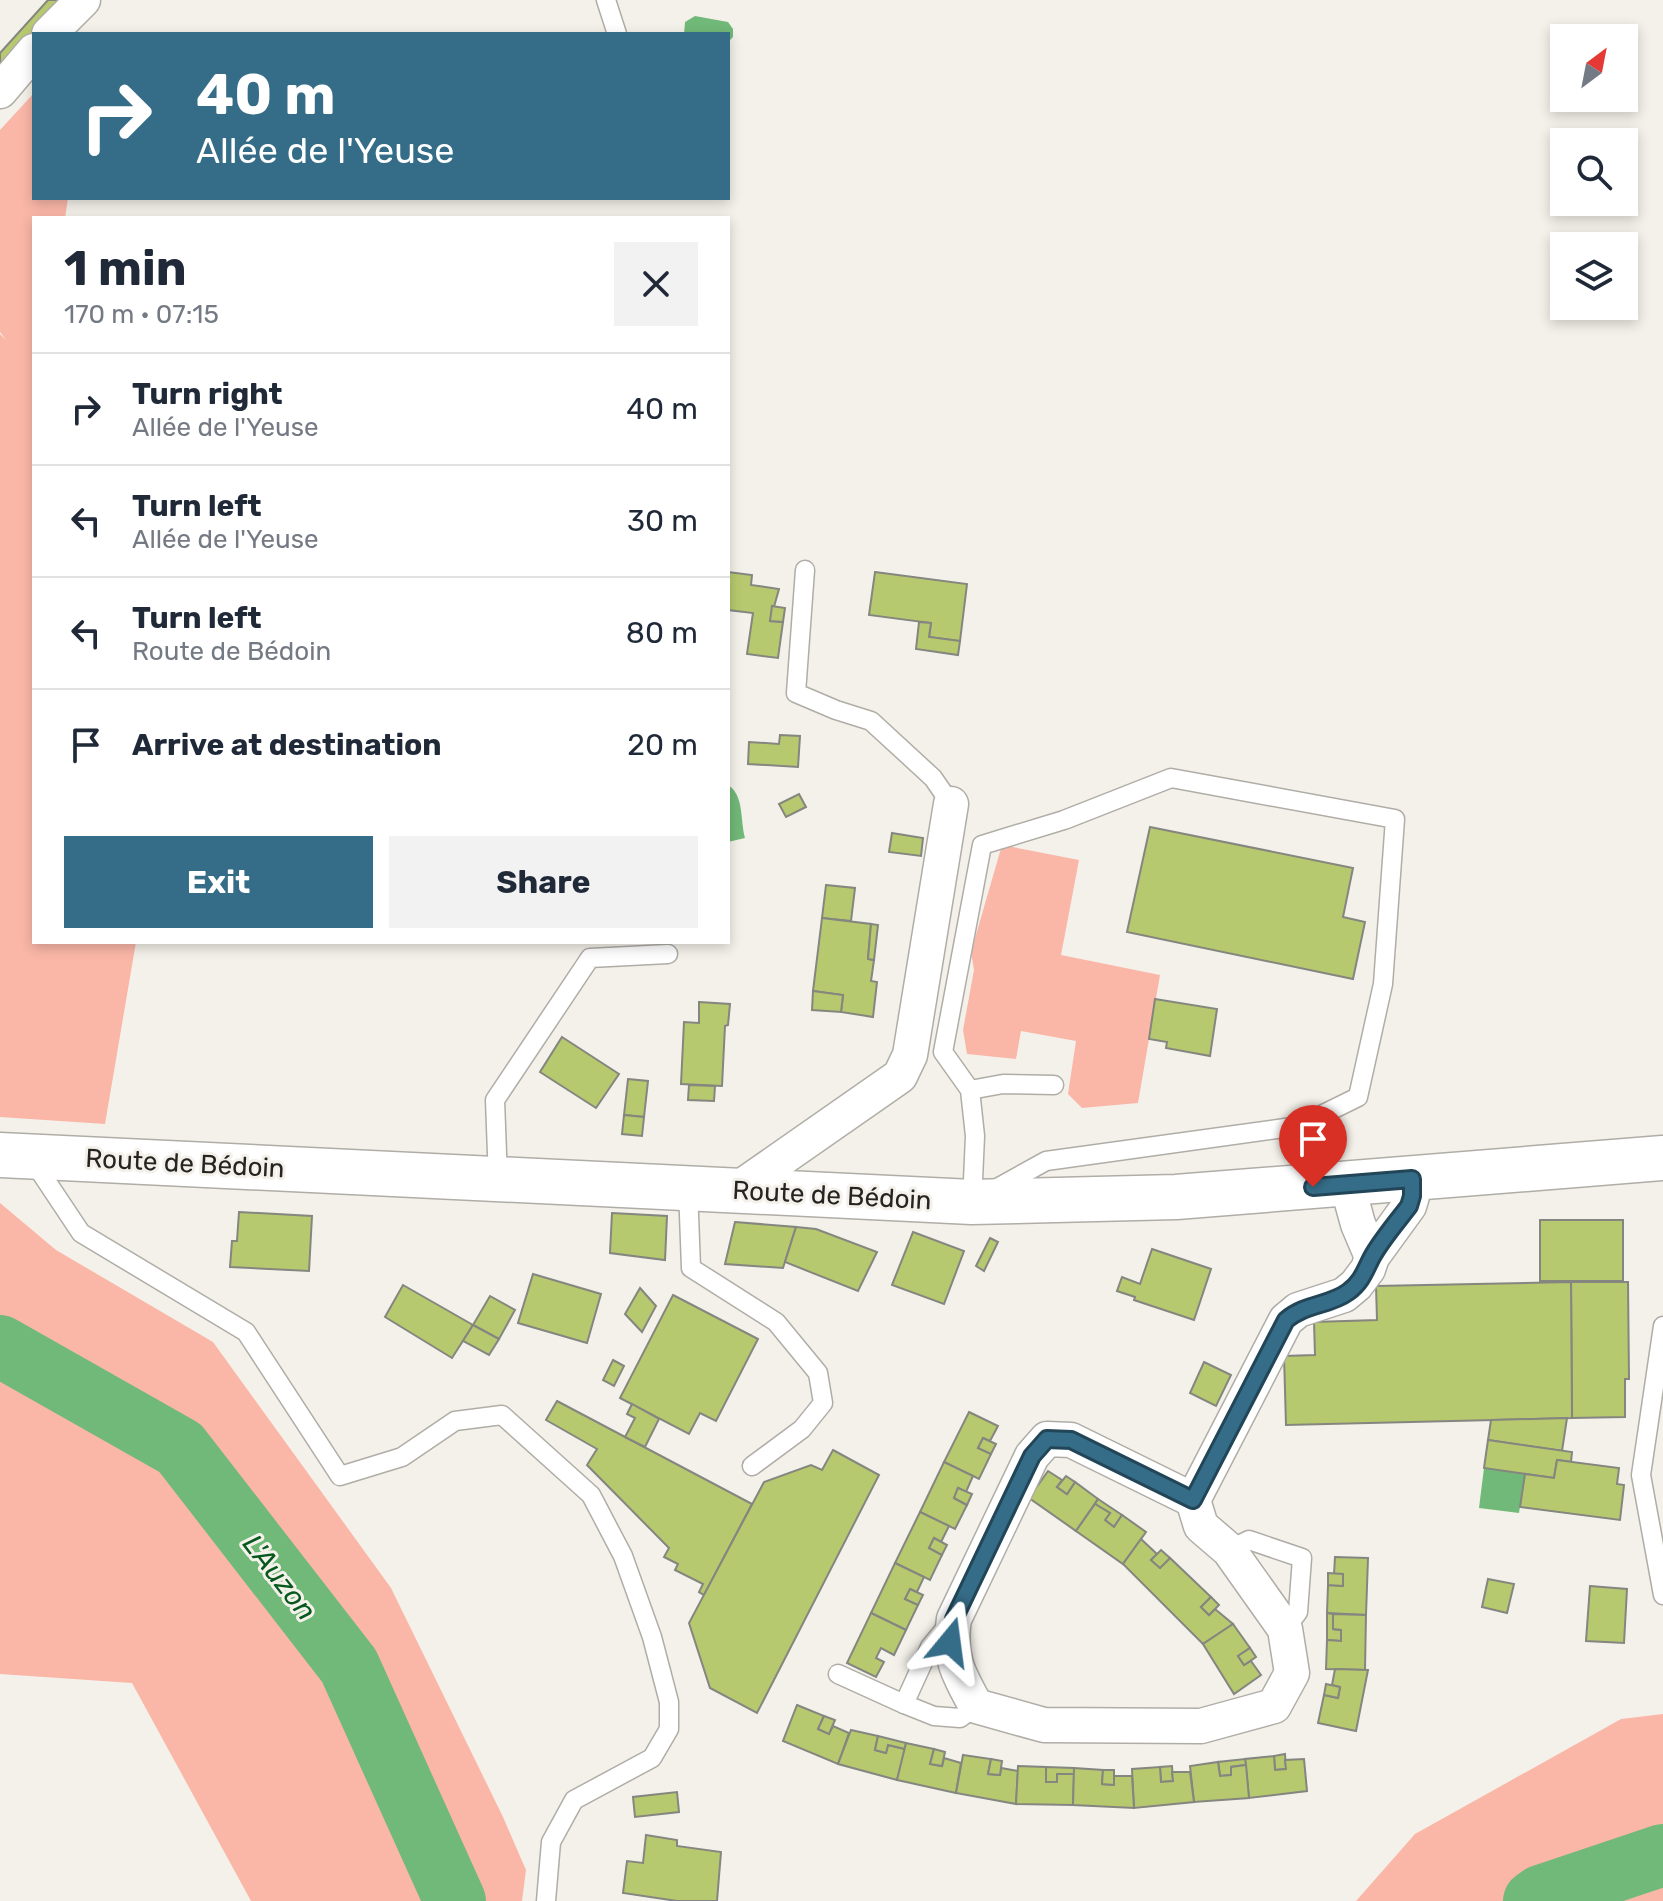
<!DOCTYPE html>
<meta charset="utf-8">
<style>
:root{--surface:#fff;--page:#f2f2f3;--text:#1f2937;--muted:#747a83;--line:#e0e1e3;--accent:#356c87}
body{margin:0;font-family:Rubik,sans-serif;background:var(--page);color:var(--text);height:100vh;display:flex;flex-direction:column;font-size:30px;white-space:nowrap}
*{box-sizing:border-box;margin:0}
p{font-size:26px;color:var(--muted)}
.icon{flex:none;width:44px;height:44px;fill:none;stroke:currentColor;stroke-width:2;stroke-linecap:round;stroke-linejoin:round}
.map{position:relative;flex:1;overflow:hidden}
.sheet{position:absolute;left:32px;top:216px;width:698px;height:728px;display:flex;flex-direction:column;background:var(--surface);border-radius:0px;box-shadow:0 4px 12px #0003}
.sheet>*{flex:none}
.top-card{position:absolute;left:32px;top:32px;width:698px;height:168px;border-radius:0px;box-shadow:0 4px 12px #0003;background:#356c87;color:#fff;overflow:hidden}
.needle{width:52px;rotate:32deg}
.controls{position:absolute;left:1550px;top:24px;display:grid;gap:16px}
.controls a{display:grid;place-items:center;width:88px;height:88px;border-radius:0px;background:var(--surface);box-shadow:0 4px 12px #0003;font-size:40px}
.pin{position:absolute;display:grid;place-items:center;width:68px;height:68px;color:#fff;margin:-82px -34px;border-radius:50% 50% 50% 0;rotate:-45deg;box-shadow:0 0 8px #0007}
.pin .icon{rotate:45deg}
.me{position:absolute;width:88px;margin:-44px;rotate:16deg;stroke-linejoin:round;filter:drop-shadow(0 0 6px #0008)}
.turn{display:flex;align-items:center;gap:28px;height:168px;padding:0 32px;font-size:36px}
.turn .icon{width:104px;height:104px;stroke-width:2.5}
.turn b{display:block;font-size:56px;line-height:68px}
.round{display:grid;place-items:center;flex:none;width:84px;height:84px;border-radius:0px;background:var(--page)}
.overview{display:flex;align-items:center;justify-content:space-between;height:136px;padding:0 32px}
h1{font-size:48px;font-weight:700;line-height:60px}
.cta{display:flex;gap:16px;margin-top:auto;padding:16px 32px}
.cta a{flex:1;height:92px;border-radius:0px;background:var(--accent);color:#fff;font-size:32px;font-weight:700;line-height:92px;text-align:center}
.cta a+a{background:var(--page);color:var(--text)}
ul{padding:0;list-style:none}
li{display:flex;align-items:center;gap:24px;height:112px;padding:0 32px;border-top:2px solid var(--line)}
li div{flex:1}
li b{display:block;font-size:30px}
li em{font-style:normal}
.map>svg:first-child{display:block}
.green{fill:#fab7a8}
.water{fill:#71b978}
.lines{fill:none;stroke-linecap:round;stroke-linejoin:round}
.river{stroke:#71b978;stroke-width:62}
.building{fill:#b7c96e;stroke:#84867f;stroke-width:2}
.lane-casing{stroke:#b0ada7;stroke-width:21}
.street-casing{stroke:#b0ada7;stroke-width:37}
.secondary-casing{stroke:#b0ada7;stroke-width:47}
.lane{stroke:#fff;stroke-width:18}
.street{stroke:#fff;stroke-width:34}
.secondary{stroke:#fff;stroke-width:44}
.route-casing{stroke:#224658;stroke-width:20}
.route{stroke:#356c87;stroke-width:14}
.labels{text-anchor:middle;stroke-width:6;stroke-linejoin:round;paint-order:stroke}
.street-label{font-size:26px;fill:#252422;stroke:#f4f1ea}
.water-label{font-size:28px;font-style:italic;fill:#05591d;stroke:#f4f1ea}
</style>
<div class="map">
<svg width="1663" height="1901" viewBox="0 0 1663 1901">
<rect width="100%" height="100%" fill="#f4f1ea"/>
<g class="green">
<polygon points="34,93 34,198 68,198 65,218 34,218 34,486 32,507 34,508 34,942 136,942 105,1124 0,1117 0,334 6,340 0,332 0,130"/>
<polygon points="1002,845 1079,860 1061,955 1160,975 1138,1103 1082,1108 1068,1094 1076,1041 1021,1031 1016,1059 967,1054 963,1030 974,970 971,952"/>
<polygon points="0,1203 56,1250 213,1342 391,1588 503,1817 526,1870 522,1901 251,1901 132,1683 0,1674"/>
<polygon points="1663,1714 1663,1901 1356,1901 1415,1834 1621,1719"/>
</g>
<g class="water">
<polygon points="695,16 728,22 733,29 733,37 728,42 728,34 684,34 685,22"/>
<path d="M728,785C744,795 740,818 745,838L728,842Z"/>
<polygon points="1484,1468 1525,1474 1519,1513 1479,1508"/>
</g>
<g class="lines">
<g class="river">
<polyline points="0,1346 180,1448 349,1666 455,1901"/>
<polyline points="1534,1901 1541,1896 1663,1855"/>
</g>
</g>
<g class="building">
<polygon points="48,0 62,0 0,69 0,53"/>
<polygon points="728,572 752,575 751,585 779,589 770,621 783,622 778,658 747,654 753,613 728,610"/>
<polygon points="875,572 967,584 960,641 929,637 931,623 869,615"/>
<polygon points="772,606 785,608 783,622 770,621"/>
<polygon points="919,622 931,623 929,637 960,641 958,655 916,649"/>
<polygon points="780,735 800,736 798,767 748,764 749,742 779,744"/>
<polygon points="799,794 806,807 786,817 779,804"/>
<polygon points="1150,827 1353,868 1343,917 1365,922 1353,979 1127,932"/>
<polygon points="892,833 923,838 921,856 889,852"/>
<polygon points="826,885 855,888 851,921 822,918"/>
<polygon points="822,918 871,924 868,959 874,960 871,981 877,982 873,1017 841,1012 843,995 813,991"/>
<polygon points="871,924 878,925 874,960 868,959"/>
<polygon points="813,991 843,995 841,1012 812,1010"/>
<polygon points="1155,999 1217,1009 1210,1056 1166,1048 1167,1042 1149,1039"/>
<polygon points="699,1002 730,1004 728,1025 725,1026 722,1086 681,1084 684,1022 699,1023"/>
<polygon points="562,1037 619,1074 596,1108 540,1072"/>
<polygon points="628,1079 648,1081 644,1117 624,1115"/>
<polygon points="689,1085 715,1086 714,1101 688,1100"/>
<polygon points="624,1115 644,1117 642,1136 622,1134"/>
<polygon points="239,1212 312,1216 309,1271 230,1267 232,1241 237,1241"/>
<polygon points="612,1213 667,1216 665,1260 610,1253"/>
<rect x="1540" y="1220" width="83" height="61"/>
<polygon points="735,1222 796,1227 783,1268 725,1264"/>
<polygon points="796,1227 816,1229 877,1252 858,1291 785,1262"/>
<polygon points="913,1232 964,1251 944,1304 892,1285"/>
<polygon points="990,1238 998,1242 984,1271 976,1266"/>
<polygon points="1152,1249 1211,1269 1194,1320 1134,1300 1135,1297 1117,1291 1122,1277 1140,1284"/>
<polygon points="533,1274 601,1294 587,1343 518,1323"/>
<polygon points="1571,1282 1628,1282 1629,1379 1625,1379 1625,1417 1572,1418"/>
<polygon points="1571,1282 1572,1418 1286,1425 1284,1356 1315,1355 1314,1322 1377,1320 1376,1286"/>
<polygon points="403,1285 473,1325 452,1358 385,1317"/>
<polygon points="640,1288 656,1306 642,1332 625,1314"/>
<polygon points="673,1295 758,1339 716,1421 700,1413 689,1434 620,1398"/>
<polygon points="490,1296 515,1310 499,1339 473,1325"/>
<polygon points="473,1325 499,1339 489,1355 463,1341"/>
<polygon points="613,1360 624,1366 614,1386 603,1380"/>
<polygon points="1204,1362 1231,1375 1216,1406 1190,1393"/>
<polygon points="557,1401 752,1504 704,1595 699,1592 703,1584 675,1570 678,1564 664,1557 669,1548 587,1465 597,1449 546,1420"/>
<polygon points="632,1404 659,1419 645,1447 625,1437 635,1418 627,1414"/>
<polygon points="969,1412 998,1426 990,1441 983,1438 978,1448 991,1454 979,1479 944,1462"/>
<polygon points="1567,1418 1562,1451 1488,1440 1491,1420"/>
<polygon points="983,1438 996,1444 991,1454 978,1448"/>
<polygon points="1488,1440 1572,1452 1571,1462 1557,1460 1554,1478 1484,1468"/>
<polygon points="833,1450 879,1475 757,1713 710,1688 689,1623 764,1482 811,1465 822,1470"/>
<polygon points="1557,1460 1619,1468 1617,1484 1624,1485 1620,1520 1520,1507 1525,1474 1554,1478"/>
<polygon points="944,1462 973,1476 966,1492 958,1488 954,1498 967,1505 955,1529 920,1512"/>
<polygon points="1048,1471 1062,1480 1057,1487 1067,1494 1075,1482 1098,1499 1076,1531 1029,1498"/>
<polygon points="1066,1476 1075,1482 1067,1494 1057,1487"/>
<polygon points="958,1488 972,1494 967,1505 954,1498"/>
<polygon points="1098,1499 1122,1515 1114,1527 1105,1520 1110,1513 1095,1504"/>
<polygon points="1095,1504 1110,1513 1105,1520 1114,1527 1122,1515 1146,1532 1123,1564 1076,1531"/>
<polygon points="920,1512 949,1526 941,1542 934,1538 929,1548 942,1555 930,1580 895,1563"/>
<polygon points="934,1538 947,1545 942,1555 929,1548"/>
<polygon points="1141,1539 1157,1554 1151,1560 1160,1568 1170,1558 1211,1597 1201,1607 1209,1615 1215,1609 1233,1624 1203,1644 1123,1564"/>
<polygon points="1161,1550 1170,1558 1160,1568 1151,1560"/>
<polygon points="1335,1557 1368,1558 1366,1615 1327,1613 1328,1585 1343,1586 1343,1574 1334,1574"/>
<polygon points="895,1563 924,1577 917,1592 910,1589 905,1599 918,1605 906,1630 871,1613"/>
<polygon points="1328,1573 1343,1574 1343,1586 1328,1585"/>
<polygon points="1488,1579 1514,1584 1507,1613 1482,1607"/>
<polygon points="1590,1586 1627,1589 1624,1643 1586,1641"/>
<polygon points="910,1589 923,1595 918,1605 905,1599"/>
<polygon points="1211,1597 1219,1605 1209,1615 1201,1607"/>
<polygon points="871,1613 906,1630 894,1655 881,1648 876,1658 884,1662 876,1677 847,1663"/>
<polygon points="1327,1613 1333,1614 1333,1629 1341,1630 1341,1641 1327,1640"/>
<polygon points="1333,1614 1366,1615 1365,1670 1326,1669 1327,1640 1341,1641 1341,1630 1333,1629"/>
<polygon points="1233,1624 1250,1648 1238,1656 1244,1665 1251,1661 1261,1675 1234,1694 1203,1644"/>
<polygon points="1250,1648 1256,1657 1244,1665 1238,1656"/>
<polygon points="1335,1669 1368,1670 1356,1731 1318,1723 1324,1695 1338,1698 1340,1687 1332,1685"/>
<polygon points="1326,1684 1340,1687 1338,1698 1324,1695"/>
<polygon points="797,1705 824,1716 818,1729 829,1734 833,1726 849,1733 838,1764 783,1741"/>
<polygon points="824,1716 835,1720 829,1734 818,1729"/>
<polygon points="851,1730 878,1736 875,1750 886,1753 888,1745 905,1749 897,1780 838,1764"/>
<polygon points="878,1736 906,1743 905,1749 888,1745 886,1753 875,1750"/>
<polygon points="906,1743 934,1749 930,1764 942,1766 944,1758 961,1763 956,1793 897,1780"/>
<polygon points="934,1749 945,1752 942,1766 930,1764"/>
<polygon points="1285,1754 1286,1769 1275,1770 1274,1756"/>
<polygon points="963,1755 991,1759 988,1774 1000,1775 1001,1768 1018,1771 1016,1804 956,1793"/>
<polygon points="1274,1756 1275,1770 1286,1769 1285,1760 1304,1759 1307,1791 1249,1798 1245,1759"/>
<polygon points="991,1759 1002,1761 1000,1775 988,1774"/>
<polygon points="1245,1759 1246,1765 1231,1767 1231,1775 1220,1776 1218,1762"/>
<polygon points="1218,1762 1220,1776 1231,1775 1231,1767 1246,1765 1249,1798 1194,1802 1190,1766"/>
<polygon points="1018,1766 1046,1767 1046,1782 1057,1782 1057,1774 1074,1774 1073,1805 1016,1804"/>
<polygon points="1172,1766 1173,1781 1161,1782 1160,1767"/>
<polygon points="1046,1767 1074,1768 1074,1774 1057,1774 1057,1782 1046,1782"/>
<polygon points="1160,1767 1161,1782 1173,1781 1172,1772 1190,1772 1194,1802 1134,1808 1132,1769"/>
<polygon points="1074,1768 1103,1770 1102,1784 1114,1785 1114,1776 1132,1776 1134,1808 1073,1805"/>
<polygon points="1103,1770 1114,1770 1114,1785 1102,1784"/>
<polygon points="677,1792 679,1812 635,1817 633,1797"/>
<polygon points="646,1835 677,1840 677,1846 721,1852 717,1901 677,1901 623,1893 627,1861 643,1863"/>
</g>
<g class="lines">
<defs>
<g id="lane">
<polyline points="606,0 617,34"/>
<polyline points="805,570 796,693 836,710 871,721 933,778 951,804"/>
<polygon points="1171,778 1395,819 1383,984 1358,1097 1299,1126 1046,1161 972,1202 975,1136 970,1090 943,1052 982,845 1064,820"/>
<polyline points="970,1090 1003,1084 1054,1085"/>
<polyline points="33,1161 81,1233 246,1332 340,1476 402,1457 455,1421 502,1415 591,1495 623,1556 652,1637 669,1702 669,1729 652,1758 574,1800 551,1842 546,1901"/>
<polyline points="498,1180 495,1100 590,958 668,954"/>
<polyline points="688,1188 691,1268 776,1322 818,1373 823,1403 802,1429 752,1466"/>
<polyline points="1663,1326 1641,1475 1663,1595"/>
<polyline points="1229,1550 1249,1540 1302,1558 1298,1612 1285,1629"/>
<polyline points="949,1624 930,1647 904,1704 934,1716 960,1718 976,1706"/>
<polyline points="838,1674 904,1704"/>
</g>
<g id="street">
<polyline points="49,34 83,0"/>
<polyline points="0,91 34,51"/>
<polyline points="1347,1184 1358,1224 1372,1257"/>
<polyline points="738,1189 900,1076 910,1055 951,804"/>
<path d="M1047,1439L1071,1440L1193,1500L1201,1526L1229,1550L1285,1629L1292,1673L1274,1706L1201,1726L1044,1725L976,1706C958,1674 948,1656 954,1619L1032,1456Z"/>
<polyline points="1193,1500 1286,1320 1298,1310 1344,1295 1356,1285 1368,1269 1372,1257 1409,1206 1412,1196 1412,1179"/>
</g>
<polyline id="secondary" points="0,1155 972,1202 1176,1197 1663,1158"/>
</defs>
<use href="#lane" class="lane-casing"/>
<use href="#street" class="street-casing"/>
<use href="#secondary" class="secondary-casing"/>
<use href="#lane" class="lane"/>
<use href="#street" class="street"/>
<use href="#secondary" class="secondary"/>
</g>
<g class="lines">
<defs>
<path id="route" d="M950,1642L954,1619L1032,1456L1047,1439L1071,1440L1193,1500L1286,1320C1306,1303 1329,1306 1348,1292C1362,1282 1365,1270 1372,1257C1382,1239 1397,1222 1409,1206L1412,1196V1179L1313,1187"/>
</defs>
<use href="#route" class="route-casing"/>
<use href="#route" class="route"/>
</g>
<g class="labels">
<g class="street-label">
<text transform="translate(185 1163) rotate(3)" y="9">Route de Bédoin</text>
<text transform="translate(832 1195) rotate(3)" y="9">Route de Bédoin</text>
</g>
<g class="water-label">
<text transform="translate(280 1577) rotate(52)" y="10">L'Auzon</text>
</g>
</g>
</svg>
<div class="controls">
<a><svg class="needle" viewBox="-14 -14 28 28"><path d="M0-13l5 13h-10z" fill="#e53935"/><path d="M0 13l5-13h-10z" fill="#747a83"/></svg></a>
<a><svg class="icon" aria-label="search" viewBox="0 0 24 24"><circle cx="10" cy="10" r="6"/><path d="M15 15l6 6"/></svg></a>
<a><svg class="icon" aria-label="layers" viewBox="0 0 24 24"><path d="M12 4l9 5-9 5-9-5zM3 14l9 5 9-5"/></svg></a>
</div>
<div class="pin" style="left:1313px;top:1187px;background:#d93025"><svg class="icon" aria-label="arrive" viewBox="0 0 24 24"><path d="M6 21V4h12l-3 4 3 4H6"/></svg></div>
<svg class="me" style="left:950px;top:1642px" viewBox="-20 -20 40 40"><path d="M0-17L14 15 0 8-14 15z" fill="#356c87" stroke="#fff" stroke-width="4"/></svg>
<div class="top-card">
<div class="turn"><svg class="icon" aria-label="right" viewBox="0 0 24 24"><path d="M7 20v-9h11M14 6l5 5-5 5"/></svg><div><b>40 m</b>Allée de l'Yeuse</div></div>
</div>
<section class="sheet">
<div class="overview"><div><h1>1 min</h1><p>170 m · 07:15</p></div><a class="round"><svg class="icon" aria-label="close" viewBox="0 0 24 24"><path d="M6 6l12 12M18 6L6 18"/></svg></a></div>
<ul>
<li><svg class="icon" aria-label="right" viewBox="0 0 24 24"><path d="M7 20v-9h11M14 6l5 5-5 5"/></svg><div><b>Turn right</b><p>Allée de l'Yeuse</p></div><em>40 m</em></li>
<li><svg class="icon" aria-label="left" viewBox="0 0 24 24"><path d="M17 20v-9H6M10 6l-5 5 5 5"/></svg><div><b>Turn left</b><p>Allée de l'Yeuse</p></div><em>30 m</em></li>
<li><svg class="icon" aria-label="left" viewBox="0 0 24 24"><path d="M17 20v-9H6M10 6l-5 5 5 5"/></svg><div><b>Turn left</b><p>Route de Bédoin</p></div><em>80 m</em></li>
<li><svg class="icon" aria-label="arrive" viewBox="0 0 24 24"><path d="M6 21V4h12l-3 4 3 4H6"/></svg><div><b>Arrive at destination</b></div><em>20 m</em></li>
</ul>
<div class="cta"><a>Exit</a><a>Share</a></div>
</section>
</div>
